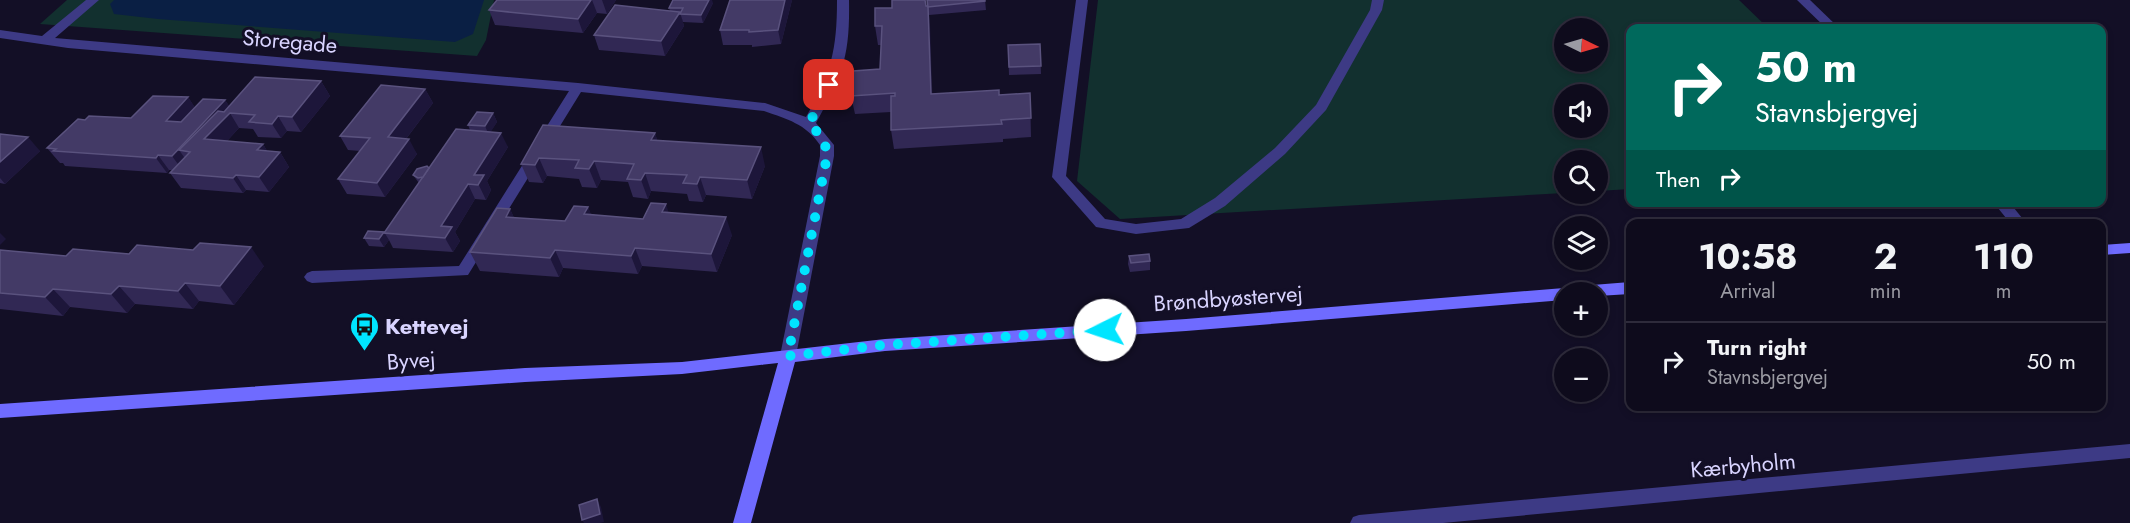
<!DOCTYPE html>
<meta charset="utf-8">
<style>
:root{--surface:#0e0b1c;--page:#1c1929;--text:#f1f3f6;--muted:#9b9ba3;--line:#2e2b3b}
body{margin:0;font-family:Jost,sans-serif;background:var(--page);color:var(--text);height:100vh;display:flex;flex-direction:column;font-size:22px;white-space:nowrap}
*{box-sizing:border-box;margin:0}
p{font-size:20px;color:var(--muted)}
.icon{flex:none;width:33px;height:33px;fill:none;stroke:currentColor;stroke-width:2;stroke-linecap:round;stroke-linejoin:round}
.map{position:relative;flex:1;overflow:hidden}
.drawer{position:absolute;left:1626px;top:219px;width:480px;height:192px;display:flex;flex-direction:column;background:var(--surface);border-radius:12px;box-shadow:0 3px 9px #0003,0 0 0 2px var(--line)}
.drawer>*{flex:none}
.guide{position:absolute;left:1626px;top:24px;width:480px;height:183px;border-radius:12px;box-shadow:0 3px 9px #0003,0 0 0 2px var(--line);background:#00695c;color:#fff;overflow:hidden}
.needle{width:39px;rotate:95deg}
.controls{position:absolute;left:1554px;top:18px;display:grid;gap:12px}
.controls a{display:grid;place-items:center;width:54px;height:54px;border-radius:50%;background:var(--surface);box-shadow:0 3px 9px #0003,0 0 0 2px var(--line);font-size:30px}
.pin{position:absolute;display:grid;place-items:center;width:51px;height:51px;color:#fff;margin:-26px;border-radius:12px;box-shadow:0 3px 9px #0006}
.me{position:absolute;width:66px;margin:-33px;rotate:266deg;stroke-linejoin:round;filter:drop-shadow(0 0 4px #0008)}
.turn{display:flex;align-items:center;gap:21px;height:126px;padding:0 30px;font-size:27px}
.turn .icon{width:78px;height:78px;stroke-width:2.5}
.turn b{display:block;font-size:42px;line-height:51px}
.then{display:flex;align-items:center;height:57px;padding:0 30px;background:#0003;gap:12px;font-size:22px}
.eta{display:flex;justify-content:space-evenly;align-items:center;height:102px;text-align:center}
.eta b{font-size:36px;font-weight:700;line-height:42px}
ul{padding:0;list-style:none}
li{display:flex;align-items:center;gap:18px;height:78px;padding:0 30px;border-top:2px solid var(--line)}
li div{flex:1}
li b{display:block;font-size:22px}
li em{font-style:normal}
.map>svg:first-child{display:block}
.green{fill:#12302f;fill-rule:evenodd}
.water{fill:#0a1f44}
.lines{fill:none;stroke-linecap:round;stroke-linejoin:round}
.lane{fill:#3d3a85;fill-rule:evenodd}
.street{fill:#3d3a85;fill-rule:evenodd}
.secondary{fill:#6f6bff;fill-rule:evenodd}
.wall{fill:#312854}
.shaded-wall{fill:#1d163a}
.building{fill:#433a66;stroke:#5a527e;stroke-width:1.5}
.route{stroke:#00e5ff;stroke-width:10;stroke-dasharray:0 18}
.labels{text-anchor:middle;stroke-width:6;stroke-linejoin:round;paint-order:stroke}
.street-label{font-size:22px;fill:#d9d4ff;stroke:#130f26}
.poi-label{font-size:22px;font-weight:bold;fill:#d9d4ff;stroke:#130f26;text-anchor:start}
</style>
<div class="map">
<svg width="2130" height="523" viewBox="0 0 2130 523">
<rect width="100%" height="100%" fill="#130f26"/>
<g class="green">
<polygon points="67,0 494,0 486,40 477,56 40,24"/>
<path d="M1098,0H1739L1768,28H1630V189L1598,191V160H1564V193L1120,219L1077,181ZM1564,28H1598V62H1564ZM1564,94H1598V128H1564Z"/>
</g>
<polygon class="water" points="114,0 484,0 473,34 455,42 158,19 114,14 110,4"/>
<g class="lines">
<polygon class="lane" points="1076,0 1088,0 1066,176 1105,219 1136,224 1181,219 1215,198 1275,148 1316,105 1370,10 1372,0 1384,0 1382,10 1326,110 1285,154 1225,206 1189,228 1136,234 1096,227 1052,177"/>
<g class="street">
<path d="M86,0H99L55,38L578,83L765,103L806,117C831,73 837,51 837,0H849C850,56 843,74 816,123L834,145V156L796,356L794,360L788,362L782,360L780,356L820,156V145C806,124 787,119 764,111L581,92L468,275L312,283L307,281L304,277L307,273L312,271L459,266L569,91L68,48L0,38V30L42,36Z"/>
<polygon points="1797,0 1810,0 1839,28 1826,28"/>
<polygon points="1993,202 2009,202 2027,224 2011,224"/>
<polygon points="2130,444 2130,458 1443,523 1350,523 1353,517 1359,515"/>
</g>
<g class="secondary">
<polygon points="2130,243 2130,253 2102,255 2102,245"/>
<polygon points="1630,282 1630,294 1598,296 1598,292 1572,292 1575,288 1580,286"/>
<polygon points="1564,288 1571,292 1564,292 1564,300 1186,331 885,351 795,362 751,523 733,523 778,363 682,374 525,382 0,418 0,404 525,368 682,362 885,339 1186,319"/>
</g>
</g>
<g class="wall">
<polygon points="497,0 616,0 607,14 597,13 583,33 495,25 489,10"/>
<polygon points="730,0 792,0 781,44 752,47 752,45 723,45 720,30"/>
<polygon points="985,0 986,10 929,15 932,94 999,95 1030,93 1031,137 1003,139 1003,142 894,149 891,130 891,112 855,114 851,96 880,69 881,45 878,45 875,26 892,8 926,6"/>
<polygon points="713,3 703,23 683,22 681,16 684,26 665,56 599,50 594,35 670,11 669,8"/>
<polygon points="1040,44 1041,74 1009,75 1008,45"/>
<polygon points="321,81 330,96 301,132 287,131 281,138 258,137 253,129 239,128 227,141 263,144 267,151 280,152 289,167 269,192 246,190 243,193 181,188 170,173 173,170 169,170 167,173 65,166 63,163 60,163 47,148 85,120 131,118 188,97 195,108 225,100 229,106"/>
<polygon points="425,89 433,103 406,139 417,154 385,197 347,194 338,179 360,151 348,150 340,136"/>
<polygon points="493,113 497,122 490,132 508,147 487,181 491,190 486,200 475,199 455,232 460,241 453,252 393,248 389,240 384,247 369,246 364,238 385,233 419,183 413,175 429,168 470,130 468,125"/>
<polygon points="543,125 655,133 657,140 765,166 752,199 706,195 703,202 689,201 687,194 651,191 648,199 633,197 628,182 601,180 597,188 582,187 579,179 547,176 543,183 529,182 521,164"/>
<polygon points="0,134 40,151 5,184 0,183"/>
<polygon points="588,207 591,215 643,219 669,212 732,235 717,272 642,266 638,274 563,268 559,277 480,271 470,252 510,209 514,218 565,221"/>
<polygon points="0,250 66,256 264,266 234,305 199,301 193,309 135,304 127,313 70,307 63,316 0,309"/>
<polygon points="1129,256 1150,261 1150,270 1130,272 1128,264"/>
</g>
<g class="shaded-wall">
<polygon points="591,0 592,0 597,13 583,33 578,19"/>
<polygon points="602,0 616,0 607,14"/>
<polygon points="709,0 712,0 713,3 703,23 701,15"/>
<polygon points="785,0 792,0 781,44 778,30"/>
<polygon points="928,6 930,24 933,113 931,94"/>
<polygon points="680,12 684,26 665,56 661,41"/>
<polygon points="321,81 330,96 301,132 292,117"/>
<polygon points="425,89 433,103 396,152 388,137"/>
<polygon points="188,97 198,112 176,136 166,121"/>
<polygon points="225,100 234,113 230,113 239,128 215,154 179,150 189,164 183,171 172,156"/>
<polygon points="493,113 497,122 489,135 485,126"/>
<polygon points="278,116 287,131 281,138 272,124"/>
<polygon points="501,133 508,147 487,181 491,190 486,200 474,175"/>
<polygon points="655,133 661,152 651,140"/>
<polygon points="28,137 40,151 5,184 0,178 0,162"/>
<polygon points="409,139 417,154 385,197 377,183"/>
<polygon points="263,144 272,159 257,150"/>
<polygon points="761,147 765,166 752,199 747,180"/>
<polygon points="280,152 289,167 269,192 259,177"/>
<polygon points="158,155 169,170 167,173 156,158"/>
<polygon points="539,158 547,176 543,183 535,165"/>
<polygon points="594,161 601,180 597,188 589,169"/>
<polygon points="645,173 651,191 648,199 641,180"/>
<polygon points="236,175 246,190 243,193 233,178"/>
<polygon points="700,177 706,195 703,202 697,184"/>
<polygon points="468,184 475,199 455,232 460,241 453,252 445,238 441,226"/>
<polygon points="666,204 672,223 662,212"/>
<polygon points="588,207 595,225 584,214"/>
<polygon points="510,209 519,228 506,217"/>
<polygon points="726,217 732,235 717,272 711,254"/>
<polygon points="384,232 389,240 384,247 379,239"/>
<polygon points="0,233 6,239 0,245"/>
<polygon points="251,247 264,266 234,305 220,286"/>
<polygon points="635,248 642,266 638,274 631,256"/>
<polygon points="555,250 563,268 559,277 550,258"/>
<polygon points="185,283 199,301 193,309 178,291"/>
<polygon points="119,286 135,304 127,313 111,294"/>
<polygon points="53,289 70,307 63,316 45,297"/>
<polygon points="597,499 601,507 604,522 600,523 584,523 582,520"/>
</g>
<g class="building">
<polygon points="497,0 591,0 578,19 489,10"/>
<polygon points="673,0 709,0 701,15 680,14 683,8 669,8"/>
<polygon points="730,0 785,0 778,30 749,32 749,30 720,30"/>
<polygon points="892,0 925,0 926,6 928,6 931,94 999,90 999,95 1030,93 1031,118 1001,120 1002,124 891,130 891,96 895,96 895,93 851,96 853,71 880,69 882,26 875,26 875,8 892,8"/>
<polygon points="927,0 985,0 985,1 928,7"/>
<polygon points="615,5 680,12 661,41 594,35"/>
<polygon points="1040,44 1041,66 1009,67 1008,45"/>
<polygon points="255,77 321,81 292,117 278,116 272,124 249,122 255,115 230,113 204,139 263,144 257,150 280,152 259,177 236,175 233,178 170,173 190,152 179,150 218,111 224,112"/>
<polygon points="381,85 425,89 388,137 409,139 377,183 338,179 370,138 340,136"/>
<polygon points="153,96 188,97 166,121 181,122 203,99 225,100 172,156 158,155 156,158 53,151 56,149 47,148 78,119 85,120 89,116 131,118"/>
<polygon points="477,112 493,113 485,126 468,125"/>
<polygon points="543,125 655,133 651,140 761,147 747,180 700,177 697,184 683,183 687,175 645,173 641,180 627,179 634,164 594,161 589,169 575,168 579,160 539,158 535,165 521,164"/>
<polygon points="456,129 501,133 474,175 484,175 478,185 468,184 441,226 452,227 445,238 384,233"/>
<polygon points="0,134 28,137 0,162"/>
<polygon points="427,166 429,168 423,177 418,178 413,175 417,169"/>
<polygon points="651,203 666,204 662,212 726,217 711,254 635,248 631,256 555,250 550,258 470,252 497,208 510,209 506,217 565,221 574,206 588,207 584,214 643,219"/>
<polygon points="368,231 384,232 379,239 364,238"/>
<polygon points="200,243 251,247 220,286 185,283 178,291 119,286 111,294 53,289 45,297 0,293 0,250 66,256 73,249 129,254 137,245 193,250"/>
<polygon points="1149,254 1150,261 1131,263 1129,256"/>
<polygon points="597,499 600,514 582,520 579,505"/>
</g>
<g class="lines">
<path class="route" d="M829,85L809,124C820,134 826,141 827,156L788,356L885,345L1105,330"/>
</g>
<defs>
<symbol id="bus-pin" viewBox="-11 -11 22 30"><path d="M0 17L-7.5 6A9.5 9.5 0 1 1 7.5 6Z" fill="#00e5ff" stroke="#130f26"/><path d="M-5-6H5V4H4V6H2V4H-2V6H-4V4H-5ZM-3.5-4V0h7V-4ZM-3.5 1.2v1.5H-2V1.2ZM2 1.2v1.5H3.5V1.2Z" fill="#111"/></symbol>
</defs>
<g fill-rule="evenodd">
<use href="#bus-pin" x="348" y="310" width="33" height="45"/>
</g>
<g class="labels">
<g class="street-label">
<text transform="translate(290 41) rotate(5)" y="8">Storegade</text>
<text transform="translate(1228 298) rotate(-4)" y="8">Brøndbyøstervej</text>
<text transform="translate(411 360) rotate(-4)" y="8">Byvej</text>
<text transform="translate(1743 465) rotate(-5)" y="8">Kærbyholm</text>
</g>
<g class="poi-label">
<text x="385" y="334">Kettevej</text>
</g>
</g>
</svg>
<div class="controls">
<a><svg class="needle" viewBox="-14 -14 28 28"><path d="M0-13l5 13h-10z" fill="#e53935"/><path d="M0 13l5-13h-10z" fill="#9b9ba3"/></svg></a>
<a><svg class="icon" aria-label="sound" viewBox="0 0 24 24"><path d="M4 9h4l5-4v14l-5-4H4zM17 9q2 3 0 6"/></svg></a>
<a><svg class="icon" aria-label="search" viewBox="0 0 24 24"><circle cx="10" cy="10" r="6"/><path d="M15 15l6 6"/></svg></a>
<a><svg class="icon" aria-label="layers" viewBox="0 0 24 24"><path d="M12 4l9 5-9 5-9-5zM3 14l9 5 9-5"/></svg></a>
<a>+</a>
<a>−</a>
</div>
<div class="pin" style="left:829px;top:85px;background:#d93025"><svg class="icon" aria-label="arrive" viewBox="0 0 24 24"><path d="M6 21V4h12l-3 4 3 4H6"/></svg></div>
<svg class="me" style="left:1105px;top:330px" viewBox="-20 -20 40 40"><circle r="19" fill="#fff"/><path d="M0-13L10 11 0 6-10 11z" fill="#00e5ff"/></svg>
<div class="guide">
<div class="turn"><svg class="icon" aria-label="right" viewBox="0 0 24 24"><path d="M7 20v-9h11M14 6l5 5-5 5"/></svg><div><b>50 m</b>Stavnsbjergvej</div></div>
<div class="then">Then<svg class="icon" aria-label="right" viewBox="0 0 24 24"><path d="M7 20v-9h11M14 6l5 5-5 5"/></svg></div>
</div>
<section class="drawer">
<div class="eta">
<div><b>10:58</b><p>Arrival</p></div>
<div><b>2</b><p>min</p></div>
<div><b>110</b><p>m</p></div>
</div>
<ul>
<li><svg class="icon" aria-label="right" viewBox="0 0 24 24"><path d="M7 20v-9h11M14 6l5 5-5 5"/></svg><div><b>Turn right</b><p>Stavnsbjergvej</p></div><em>50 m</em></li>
</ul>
</section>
</div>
